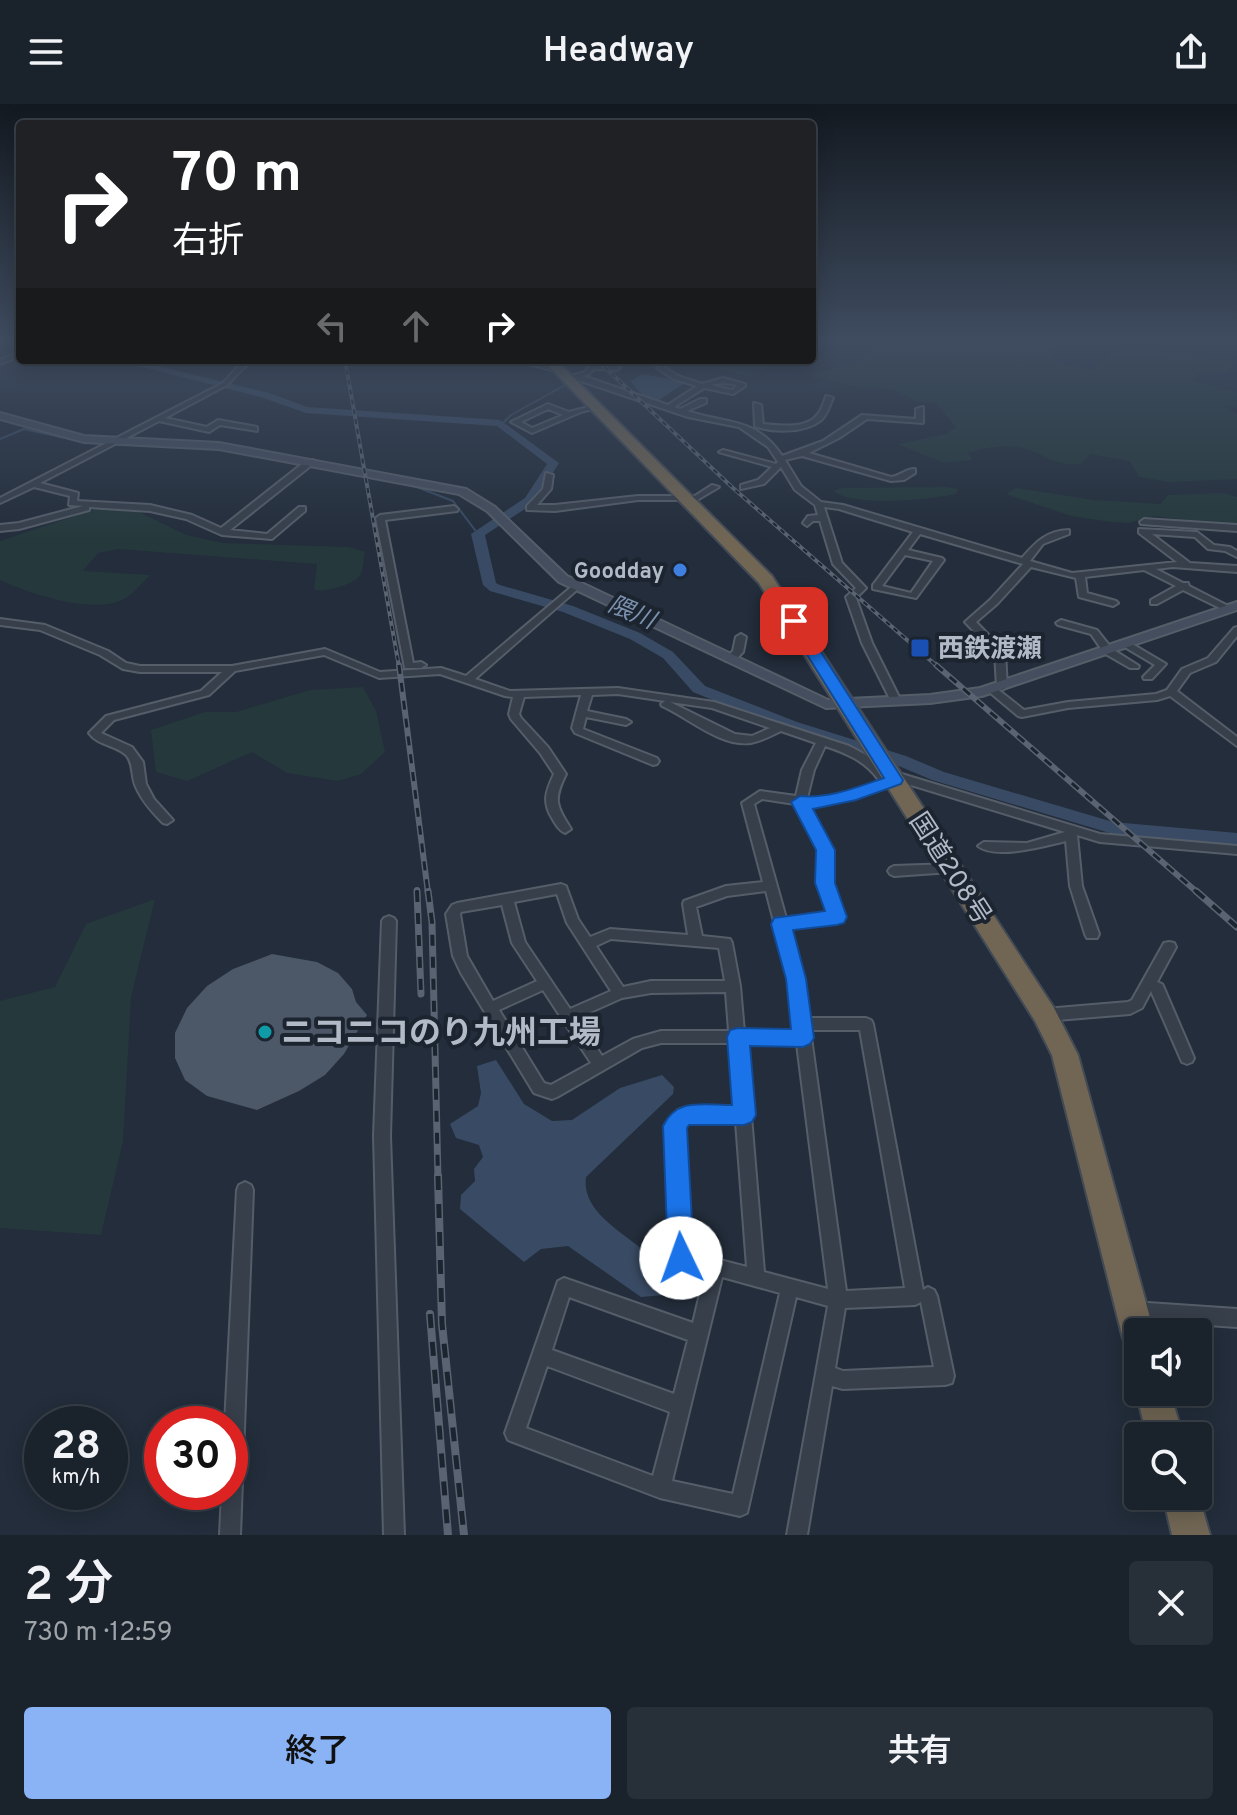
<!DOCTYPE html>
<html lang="ja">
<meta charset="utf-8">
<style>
:root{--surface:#1a222c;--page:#272f38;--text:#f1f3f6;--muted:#9fa4a9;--line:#383f48;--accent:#89b3f5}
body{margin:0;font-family:Overpass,"Noto Sans JP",sans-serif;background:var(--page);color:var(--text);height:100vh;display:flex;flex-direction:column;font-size:30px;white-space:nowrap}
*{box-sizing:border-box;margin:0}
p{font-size:26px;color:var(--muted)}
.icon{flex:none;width:44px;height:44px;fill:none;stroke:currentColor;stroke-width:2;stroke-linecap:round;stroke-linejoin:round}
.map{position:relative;height:1431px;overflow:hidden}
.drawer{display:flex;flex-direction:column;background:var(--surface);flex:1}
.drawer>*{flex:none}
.hud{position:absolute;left:16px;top:16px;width:800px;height:244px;border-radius:8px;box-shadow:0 4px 20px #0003,0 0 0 2px var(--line);background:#202124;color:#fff;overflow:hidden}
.buttons{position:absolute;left:1124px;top:1214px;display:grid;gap:16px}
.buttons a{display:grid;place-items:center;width:88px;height:88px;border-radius:8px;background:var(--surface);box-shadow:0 4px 20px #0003,0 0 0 2px var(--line);font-size:40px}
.speed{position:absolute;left:24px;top:1302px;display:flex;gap:16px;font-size:40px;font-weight:700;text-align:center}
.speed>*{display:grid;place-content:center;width:104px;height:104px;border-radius:50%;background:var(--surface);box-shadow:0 4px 20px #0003,0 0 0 2px var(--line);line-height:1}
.speed small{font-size:20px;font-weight:400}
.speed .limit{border:12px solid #d22;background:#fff;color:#111}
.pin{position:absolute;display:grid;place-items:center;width:68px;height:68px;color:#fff;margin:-34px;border-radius:16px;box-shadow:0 4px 12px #0006}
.me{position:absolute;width:88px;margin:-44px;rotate:357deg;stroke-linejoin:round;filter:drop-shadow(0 0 6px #0008)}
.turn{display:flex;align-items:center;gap:28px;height:168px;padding:0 24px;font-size:36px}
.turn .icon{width:104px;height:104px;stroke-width:2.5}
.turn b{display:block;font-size:56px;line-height:68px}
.lanes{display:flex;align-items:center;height:76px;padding:0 24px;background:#0003;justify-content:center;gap:40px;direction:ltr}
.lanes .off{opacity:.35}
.round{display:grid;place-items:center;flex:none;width:84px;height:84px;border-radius:8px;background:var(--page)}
.head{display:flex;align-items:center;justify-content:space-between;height:136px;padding:0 24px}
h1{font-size:48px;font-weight:600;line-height:60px}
.button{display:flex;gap:16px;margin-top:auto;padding:16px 24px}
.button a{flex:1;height:92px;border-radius:8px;background:var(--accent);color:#111;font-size:32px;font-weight:600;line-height:92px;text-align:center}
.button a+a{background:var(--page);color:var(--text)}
header{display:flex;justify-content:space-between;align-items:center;height:104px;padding:0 24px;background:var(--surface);font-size:36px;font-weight:600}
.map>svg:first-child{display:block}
.green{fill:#25393c}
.water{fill:#394b64}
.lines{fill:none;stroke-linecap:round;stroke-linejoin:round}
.stream{stroke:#394b64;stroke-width:2}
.river{fill:#394b64;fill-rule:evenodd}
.building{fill:#4c5767}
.street-casing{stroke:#555d69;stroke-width:4}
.secondary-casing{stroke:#555d69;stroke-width:4}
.highway-casing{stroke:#424a56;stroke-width:4}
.street{fill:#373f4b;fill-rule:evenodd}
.secondary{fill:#454e5e;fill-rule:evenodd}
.highway{fill:#716654;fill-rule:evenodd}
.rail-far3-casing{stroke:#596372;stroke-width:4}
.rail-far2-casing{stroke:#596372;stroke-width:6}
.rail-far1-casing{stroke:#596372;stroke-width:7}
.rail-casing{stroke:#596372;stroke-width:8}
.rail-far3{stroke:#1c2430;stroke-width:2;stroke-dasharray:5;stroke-linecap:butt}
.rail-far2{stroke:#1c2430;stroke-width:3;stroke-dasharray:9;stroke-linecap:butt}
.rail-far1{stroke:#1c2430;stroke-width:4;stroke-dasharray:11;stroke-linecap:butt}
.rail{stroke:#1c2430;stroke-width:5;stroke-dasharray:14;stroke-linecap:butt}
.route{fill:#1a73e8;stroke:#114b97;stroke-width:2}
.shop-dot{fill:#3f7fe0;stroke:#1c2430;stroke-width:3}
.transit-dot{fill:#1a4fb4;stroke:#1c2430;stroke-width:3}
.culture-dot{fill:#0f9aa8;stroke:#1c2430;stroke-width:3}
.labels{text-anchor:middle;stroke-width:8;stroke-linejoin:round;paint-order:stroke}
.far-poi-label{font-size:22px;font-weight:bold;fill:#b2bac7;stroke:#1c2430;text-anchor:end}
.far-water-label{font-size:24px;font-style:italic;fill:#7b91ae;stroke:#1c2430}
.poi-label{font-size:26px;font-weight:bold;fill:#b2bac7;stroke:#1c2430;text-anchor:start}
.street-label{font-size:26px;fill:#b2bac7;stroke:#1c2430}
.near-poi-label{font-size:32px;font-weight:bold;fill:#b2bac7;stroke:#1c2430;text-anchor:start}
</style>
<header><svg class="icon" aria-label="menu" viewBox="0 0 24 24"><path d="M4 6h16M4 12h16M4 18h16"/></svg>Headway<svg class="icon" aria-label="share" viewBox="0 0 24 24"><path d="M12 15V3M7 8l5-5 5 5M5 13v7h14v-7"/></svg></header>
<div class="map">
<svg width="1237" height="1431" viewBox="0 0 1237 1431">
<rect width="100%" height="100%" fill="#232d3b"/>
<g class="green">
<path d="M870,238H1058L1052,253L1060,260L1093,266L1102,256L1125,242L1230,257L1234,260L1226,268L1197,270L1192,276L1237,288V304L1224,301L1237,310V375L1169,378L1139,373L1130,357L1090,350L1081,360C1058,363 1046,351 1026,345C1008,340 985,343 968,349L973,356L944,359L898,340L946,330L956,323L936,299L917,298L896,286L864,284L805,271L856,260L875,242Z"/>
<polygon points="727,256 784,256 749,273 716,265"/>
<path d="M947,383L958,385L956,390C931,395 853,404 834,387L841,384Z"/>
<polygon points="1016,384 1094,396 1160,400 1168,391 1224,389 1237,393 1237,422 1153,412 1129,419 1112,418 1071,412 1006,390"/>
<path d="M99,404L135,406L186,431L223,439L349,443L365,448C363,455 364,468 358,474C348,482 325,488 314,486L317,460L118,445L98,449L83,467L150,471C142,479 132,492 122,496C91,510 29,490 0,476V437Z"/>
<polygon points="363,583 376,607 385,648 361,670 338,677 287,669 252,648 187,677 156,668 151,626 205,608 236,608 310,586"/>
<polygon points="155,795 131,893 123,1037 101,1131 0,1124 0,897 55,883 86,820"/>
</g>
<g class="water">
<path d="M642,270L686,278L659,296C645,294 638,288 631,277Z"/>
<path d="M496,956L524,1000L552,1017L572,1016L620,984L662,971L674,983L673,990L586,1073C579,1122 665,1142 670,1183L664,1191L641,1193L568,1142L541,1145L524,1158L460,1105L461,1091L475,1077L474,1065L483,1053L479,1041L456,1034L450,1020L478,1002L481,989L477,962Z"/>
</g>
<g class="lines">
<g class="stream">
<polyline points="502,320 511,311 567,280"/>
<polyline points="0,335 24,325 83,338 157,342"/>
<polyline points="409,380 453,397 478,430"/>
</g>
<polygon class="river" points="114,256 132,256 269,289 307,303 500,316 559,359 534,399 485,431 496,479 500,481 573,502 640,529 673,548 705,582 797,618 906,652 944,668 1113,718 1237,729 1237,741 1113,730 932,676 894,660 785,626 693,588 663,554 630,535 563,508 490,487 483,481 471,430 525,394 547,360 497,322 306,309 261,293"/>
</g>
<polygon class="building" points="272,850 317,858 338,869 352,885 356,898 367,911 344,950 325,971 299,987 257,1006 207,992 185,976 175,954 175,929 187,904 207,882 233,865"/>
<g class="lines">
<defs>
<g id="street">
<polygon points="20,248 20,252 0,260 0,256"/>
<polygon points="244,256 251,256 227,281 165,314 207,323 218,316 257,323 257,327 220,321 209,328 159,317 40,379 78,389 77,397 150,401 192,411 221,424 307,356 313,356 313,360 230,426 267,430 299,403 305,403 305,407 272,435 222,431 186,415 150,407 89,403 89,406 19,425 0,427 0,421 19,419 83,402 69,401 70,392 34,383 0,399 0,394 223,279"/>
<polygon points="514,256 525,256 562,266 559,268"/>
<path d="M594,256H601L597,261L617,262L620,264L617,266L594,265L589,270L583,272L668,301L697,282L674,275L657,264L660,260H664V263L678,272L702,280L723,274L745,280V282L733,290L704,284L674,303L680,305L700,295H706V299L687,307C725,320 757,313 782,352L823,337L862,311L916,315V305L923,303V319L867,315L839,334L809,349L891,373C900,372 907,364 915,365V369L904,376L891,377L802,352L785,356L801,382L821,398L843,401L1022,454C1036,438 1046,427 1069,426V430L1043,440L1030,457L1072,469L1177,458L1139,429V425L1197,428L1214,441L1230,443L1237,447V453L1225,447L1208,445L1195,433L1152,430L1190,459L1237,462V468L1173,463L1156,465L1183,479H1188L1189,482L1234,505L1229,508L1226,507L1183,486L1157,500H1151V496L1176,482L1144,466L1085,473L1087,489L1116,497L1118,499L1113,502L1079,493L1076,474L1031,463L997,500L976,518L1005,548L1007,583L1002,586L997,583L995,549L965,518L990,496L1023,460L920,430L908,446L942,454L944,456L916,494L873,485V481L913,428L839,405L824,403L842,459L866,484L856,494L872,539L901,597L896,600L892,599L862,539L846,493L856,484L833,460L820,417H813L807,422L803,419L808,412L818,411L815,401L795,386L781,363L764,380L741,385V381L758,376L772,363L719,348L723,346L776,360L778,358L768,343L739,323L688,313L572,274V272L585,268ZM723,279L738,281L732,286L710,281ZM905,451L933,457L911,489L882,482Z"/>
<path d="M826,292L833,294C829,302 827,312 820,317C805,329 771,329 755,322L754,299L761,301L763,320C779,321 807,326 818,310C822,305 824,298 826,292Z"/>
<path d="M548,300L569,308L596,301L600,303L581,308L532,329L511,318ZM548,305L563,311L532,324L521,318Z"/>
<polygon points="546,369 553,371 551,385 537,401 555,401 638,392 695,392 712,381 719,383 697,396 638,396 555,407 527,406 527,402 543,385"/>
<polygon points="454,402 458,405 457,407 385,416 413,559 421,558 426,561 421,564 405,564 376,414 380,411"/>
<polygon points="1144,415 1237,421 1237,427 1141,420 1140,418"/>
<path d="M576,479L579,480V484L475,575L510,587L618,584L714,598L849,642L877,657L886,670L891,667L895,668L1100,730L1237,742V750L1100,738L1077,731L1082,782L1099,830L1097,834H1087L1085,830L1070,782L1066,737C1045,742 995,756 978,742L984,738L1027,739L1065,728L898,677L896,680L854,695L813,703L808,702L831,746V779L844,813L842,816L837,818L789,824L803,875L808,914H866L871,916L873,920L923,1186L928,1183L934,1186L937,1192L954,1272L952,1279L945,1281L843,1285L832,1282L807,1431H787L828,1202L796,1193L747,1409L740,1412L660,1394L508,1336L505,1329L558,1177L564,1174L693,1219L705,1169L675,1160L672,1154L667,1022L678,1006L683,1004H735L730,939H661L642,944L557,993L552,995L534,989L461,869L453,852L446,810L452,801L457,799L561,780L566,782L567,785L578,815L590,833L610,825L688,831L683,800L684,797L726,782L763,778L742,699L760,687L796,692L802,666L816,639L781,627C771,632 761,637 751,639C720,643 689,614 662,602L661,600L665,597L618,590L592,591L587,607L626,615L631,618L626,621L586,613L583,625L657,654L659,657L657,660L653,661L575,629L572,624L581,591L524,593L519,610L521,614L548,643L566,670C553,696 556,701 571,725L565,729C559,726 556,721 552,714C542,698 546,687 554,670L540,649L511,615L509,610L513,593L505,592L440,570L379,574L324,551L235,567L209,591L114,616L101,629L132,643L143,658L146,680L154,695L173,716L167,720L163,719C152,708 142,697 136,683C131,673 134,661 127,652C117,641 98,642 89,629L106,612L201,587L222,568H140L123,565L100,551L40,526L0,521V515L45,521L108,547L126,559L140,562H232L325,545L380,568L441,564L466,572ZM670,598L712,604L770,624L752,632L735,630ZM825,642C846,649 865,657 878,675L889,674C865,682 832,697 807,694L814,666ZM762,695L795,700L819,746V779L829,809L786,814L754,700ZM766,787L789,875L796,928H744L740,882L732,839L730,835L702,832L696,803L727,792ZM557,790L567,819L611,887L570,905L525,838L514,798ZM502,801L512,839L537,877L493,897L467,852L460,810L461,808ZM611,835L719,844L725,877H651L623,883L596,842ZM543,886L591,959L551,981L544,979L499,906ZM726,888L729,927H661L633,935L602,952L577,914L622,894L651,889ZM810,926H860L905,1184L846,1187ZM745,940H797L828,1185L764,1168ZM687,1018H736L747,1163L689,1148L683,1024ZM722,1173L780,1189L733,1390L672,1377ZM569,1193L688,1236L674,1290L552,1246ZM921,1198L934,1263L843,1267L835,1264L845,1204L915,1201ZM547,1262L670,1308L653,1372L526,1324Z"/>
<polygon points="1061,516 1097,526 1112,545 1139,562 1138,564 1130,564 1104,549 1091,530 1058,521 1056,519"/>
<polygon points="1237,523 1237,532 1216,558 1190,569 1177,587 1237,633 1237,642 1170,592 1157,596 1068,604 1022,613 1018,612 987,586 988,584 996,584 1024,606 1068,598 1156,590 1167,586 1182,565 1208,554 1234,524"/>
<polygon points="741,530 746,533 743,548 734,557 726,557 725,555 733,547 736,533"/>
<polygon points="1127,537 1166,560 1152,575 1144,575 1143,573 1155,561 1123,542 1123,538"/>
<polygon points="951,760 955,761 957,764 955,767 951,768 894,772 890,770 888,767 890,764 894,762"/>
<polygon points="389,812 394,814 396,817 390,1032 404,1431 384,1431 374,1032 382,817 384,814"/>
<polygon points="1169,838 1174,839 1176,843 1157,878 1162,880 1164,884 1194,954 1192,958 1187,960 1182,958 1151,887 1142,904 1130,910 1045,917 1040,915 1038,911 1040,907 1045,905 1128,898 1132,896 1164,839"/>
<polygon points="245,1078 251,1081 253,1086 240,1431 220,1431 222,1388 230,1388 230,1320 225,1320 237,1086 239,1081"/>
<polygon points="1133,1198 1237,1205 1237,1223 1133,1216 1127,1213 1124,1207 1127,1201"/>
</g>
<polygon id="secondary" points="0,309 84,332 219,339 466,385 495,403 567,472 828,596 930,591 980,584 1237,498 1237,506 982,592 930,599 826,604 559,478 487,407 459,390 219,345 84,338 0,315"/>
<g id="highway">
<polygon points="543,256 556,256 772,472 1054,904 1078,951 1154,1228 1138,1228 1138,1247 1126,1243 1122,1231 1052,951 1035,917 759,479"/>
<polygon points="1138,1283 1138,1288 1170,1288 1183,1332 1147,1332 1136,1288"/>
<polygon points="1198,1389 1210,1431 1172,1431 1163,1392 1198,1392"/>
</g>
</defs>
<use href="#street" class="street-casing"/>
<use href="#secondary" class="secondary-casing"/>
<use href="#highway" class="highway-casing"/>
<use href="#street" class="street"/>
<use href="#secondary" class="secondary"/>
<use href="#highway" class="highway"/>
<defs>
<g id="rail-far3">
<polyline points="345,256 399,563"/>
<polyline points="597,256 733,384 938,563"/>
</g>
<g id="rail-far2">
<polyline points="399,561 428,789"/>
<polyline points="936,561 1198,789"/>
<polyline points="417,786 417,789"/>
</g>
<g id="rail-far1">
<polyline points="417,787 421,890"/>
<polyline points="428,787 432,818 438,1074"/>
<polyline points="1196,787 1237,823"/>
</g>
<g id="rail">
<polyline points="438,1072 442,1220 464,1431"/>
<polyline points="430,1210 448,1431"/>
</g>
</defs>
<use href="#rail-far3" class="rail-far3-casing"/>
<use href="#rail-far2" class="rail-far2-casing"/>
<use href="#rail-far1" class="rail-far1-casing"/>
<use href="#rail" class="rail-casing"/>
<use href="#rail-far3" class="rail-far3"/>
<use href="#rail-far2" class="rail-far2"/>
<use href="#rail-far1" class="rail-far1"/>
<use href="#rail" class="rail"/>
</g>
<linearGradient id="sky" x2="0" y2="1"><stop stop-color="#131920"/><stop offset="0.54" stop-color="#3f4c60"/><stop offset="1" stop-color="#3f4c60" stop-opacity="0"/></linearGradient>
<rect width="1237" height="438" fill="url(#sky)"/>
<path class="route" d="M794,512L801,517L903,676L901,680L856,696L813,705L835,746V779L847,813L844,819L837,821L793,826L806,875L814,934L810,940L803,943L750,942L756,1011L752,1018L744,1021H689L687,1024L694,1154L690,1162L681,1166L672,1162L668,1154L663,1022C677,993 704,1001 732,1001L727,933L730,926L738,924L791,925L786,875L771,820L774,814L825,807L815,779L816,746L791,698L800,692C829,695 857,683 884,674L786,517Z"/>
<circle class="shop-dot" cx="680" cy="466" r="8"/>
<rect class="transit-dot" x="910" y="534" width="20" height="20" rx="4"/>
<circle class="culture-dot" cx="265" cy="928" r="8"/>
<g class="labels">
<g class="far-poi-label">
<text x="664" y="474">Goodday</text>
</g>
<g class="far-water-label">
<text transform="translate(632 508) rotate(23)" y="8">隈川</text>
</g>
<g class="poi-label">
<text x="938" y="553">西鉄渡瀬</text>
</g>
<g class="street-label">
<text transform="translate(951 764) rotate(57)" y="9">国道208号</text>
</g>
<g class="near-poi-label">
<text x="281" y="939">ニコニコのり九州工場</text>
</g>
</g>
</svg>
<div class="buttons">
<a><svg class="icon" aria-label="sound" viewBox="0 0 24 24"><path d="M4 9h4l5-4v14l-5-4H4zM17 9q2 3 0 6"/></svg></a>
<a><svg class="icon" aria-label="search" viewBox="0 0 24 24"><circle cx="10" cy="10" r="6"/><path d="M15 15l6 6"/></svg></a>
</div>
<div class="speed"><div>28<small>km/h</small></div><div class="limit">30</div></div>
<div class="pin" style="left:794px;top:517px;background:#d93025"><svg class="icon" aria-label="arrive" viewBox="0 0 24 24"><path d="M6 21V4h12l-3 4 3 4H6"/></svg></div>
<svg class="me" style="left:681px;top:1154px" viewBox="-20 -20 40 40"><circle r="19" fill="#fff"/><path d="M0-13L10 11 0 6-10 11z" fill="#1a73e8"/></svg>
<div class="hud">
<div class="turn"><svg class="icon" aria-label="right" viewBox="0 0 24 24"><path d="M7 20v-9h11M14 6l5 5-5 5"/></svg><div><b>70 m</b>右折</div></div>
<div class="lanes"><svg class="icon off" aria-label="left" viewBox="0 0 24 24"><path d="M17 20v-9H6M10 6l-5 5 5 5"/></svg><svg class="icon off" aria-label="ahead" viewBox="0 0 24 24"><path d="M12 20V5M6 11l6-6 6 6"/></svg><svg class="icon" aria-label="right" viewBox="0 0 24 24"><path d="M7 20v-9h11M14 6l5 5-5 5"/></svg></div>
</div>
</div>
<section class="drawer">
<div class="head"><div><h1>2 分</h1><p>730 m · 12:59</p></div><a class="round"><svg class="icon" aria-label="close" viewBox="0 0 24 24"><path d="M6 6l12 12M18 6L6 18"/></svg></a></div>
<div class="button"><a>終了</a><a>共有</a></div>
</section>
